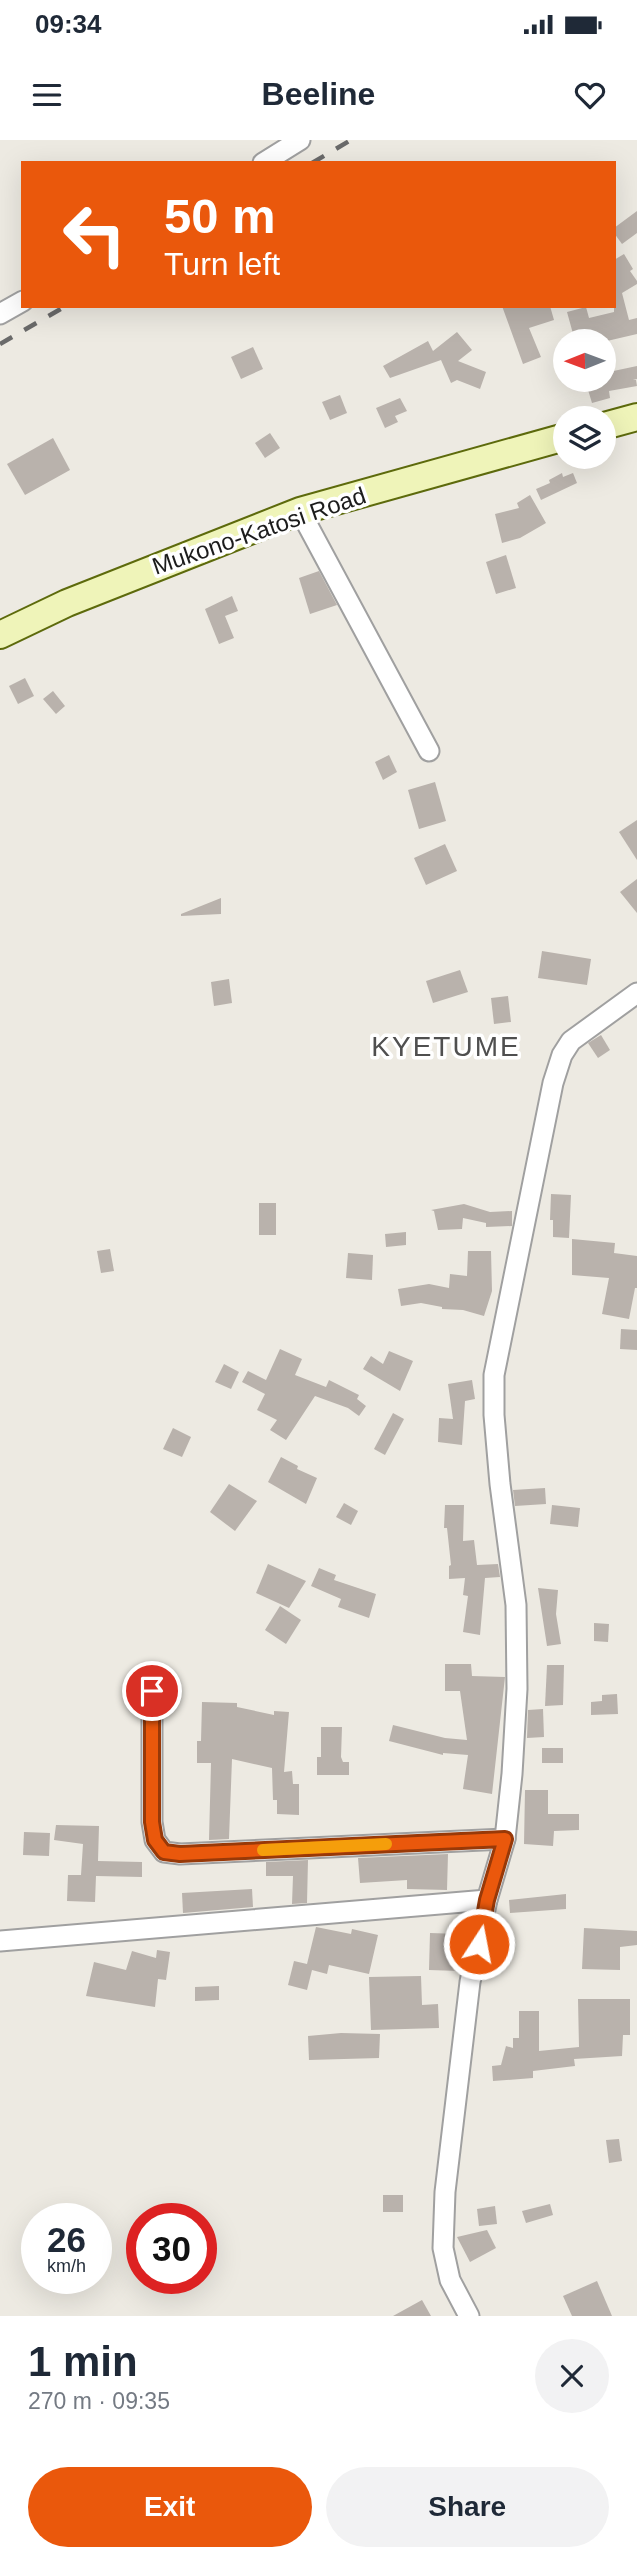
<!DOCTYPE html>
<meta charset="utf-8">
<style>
:root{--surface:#fff;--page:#f2f2f3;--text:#1f2937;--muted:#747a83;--accent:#ea580c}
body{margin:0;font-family:Arial,sans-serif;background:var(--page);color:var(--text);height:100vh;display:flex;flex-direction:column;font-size:26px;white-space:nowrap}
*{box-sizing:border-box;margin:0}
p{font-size:23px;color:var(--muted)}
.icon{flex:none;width:38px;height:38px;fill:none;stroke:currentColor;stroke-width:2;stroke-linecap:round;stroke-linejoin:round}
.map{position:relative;height:2176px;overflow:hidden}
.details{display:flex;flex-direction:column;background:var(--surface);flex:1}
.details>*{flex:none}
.banner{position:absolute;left:21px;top:21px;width:595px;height:147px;border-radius:0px;box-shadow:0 7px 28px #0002;background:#ea580c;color:#fff;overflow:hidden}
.needle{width:46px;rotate:269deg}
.fabs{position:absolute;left:553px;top:189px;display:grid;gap:14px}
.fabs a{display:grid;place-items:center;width:63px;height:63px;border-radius:50%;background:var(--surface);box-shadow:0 7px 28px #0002;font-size:35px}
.speed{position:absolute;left:21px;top:2063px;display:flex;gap:14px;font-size:35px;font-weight:700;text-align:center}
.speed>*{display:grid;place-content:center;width:91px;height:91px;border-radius:50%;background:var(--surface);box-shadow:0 7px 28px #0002;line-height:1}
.speed small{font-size:18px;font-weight:400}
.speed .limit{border:10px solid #d22;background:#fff;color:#111}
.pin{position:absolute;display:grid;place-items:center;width:60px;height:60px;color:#fff;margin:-30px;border:4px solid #fff;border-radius:50%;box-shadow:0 2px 7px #0007}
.me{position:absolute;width:77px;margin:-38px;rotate:11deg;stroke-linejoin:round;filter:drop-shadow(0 0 5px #0008)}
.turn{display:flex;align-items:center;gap:24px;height:147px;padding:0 28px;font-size:32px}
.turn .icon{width:91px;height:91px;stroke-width:2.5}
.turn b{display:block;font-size:49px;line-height:60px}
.round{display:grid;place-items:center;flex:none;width:74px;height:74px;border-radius:37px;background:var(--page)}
.headline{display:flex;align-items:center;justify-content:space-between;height:119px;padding:0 28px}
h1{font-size:42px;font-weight:600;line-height:52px}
.cta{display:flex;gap:14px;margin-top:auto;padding:14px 28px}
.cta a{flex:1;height:80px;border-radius:42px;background:var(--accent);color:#fff;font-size:28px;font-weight:600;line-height:80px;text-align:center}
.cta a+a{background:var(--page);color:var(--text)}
.status{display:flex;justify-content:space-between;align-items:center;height:49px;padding:0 35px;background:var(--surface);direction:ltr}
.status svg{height:19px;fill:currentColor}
header{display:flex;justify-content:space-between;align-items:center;height:91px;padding:0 28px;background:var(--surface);font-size:32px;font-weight:600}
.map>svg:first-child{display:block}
.building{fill:#b9b2ac}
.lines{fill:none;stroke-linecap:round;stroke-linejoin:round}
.street-casing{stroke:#a0a0a0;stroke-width:23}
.secondary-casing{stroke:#5d6a0c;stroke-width:30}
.street{stroke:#fff;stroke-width:19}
.secondary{stroke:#eff4b9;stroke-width:26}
.rail{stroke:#6a6a6a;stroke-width:4.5;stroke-dasharray:14 14;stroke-linecap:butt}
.route-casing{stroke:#983908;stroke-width:18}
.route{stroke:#ea580c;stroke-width:12}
.slow{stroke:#f59e0b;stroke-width:12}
.labels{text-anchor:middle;stroke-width:7;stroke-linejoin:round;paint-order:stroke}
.street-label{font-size:24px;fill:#1c1c1c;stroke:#fff}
.quarter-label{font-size:28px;letter-spacing:2px;fill:#4f4f4f;stroke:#fff}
</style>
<div class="status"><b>09:34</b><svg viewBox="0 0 49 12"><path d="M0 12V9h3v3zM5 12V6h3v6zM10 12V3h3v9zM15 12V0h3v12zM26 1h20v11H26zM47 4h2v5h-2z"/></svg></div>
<header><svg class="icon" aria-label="menu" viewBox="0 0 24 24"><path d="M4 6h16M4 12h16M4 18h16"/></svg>Beeline<svg class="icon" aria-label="heart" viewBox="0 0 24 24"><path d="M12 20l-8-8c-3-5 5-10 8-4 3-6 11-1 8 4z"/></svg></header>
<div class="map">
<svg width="637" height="2176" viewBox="0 0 637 2176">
<rect width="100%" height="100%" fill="#edeae2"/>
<g class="building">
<polygon points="637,71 637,93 622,104 614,93 614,88"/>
<polygon points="624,114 633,129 630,131 637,141 637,144 622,153 629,180 637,178 637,194 607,201 575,201 567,172 586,167 589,178 614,172 614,120"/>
<polygon points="502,166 550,166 554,180 529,188 541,217 523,224"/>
<polygon points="457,192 472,210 458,221 486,232 480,249 457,240 451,243 441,220 390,238 383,226 428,201 433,211"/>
<polygon points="253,207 263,229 241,239 231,217"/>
<polygon points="637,226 637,239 633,240 636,240 637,246 609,251 610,258 592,263 585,240 604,240 604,233"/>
<polygon points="340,255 347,273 330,280 322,262"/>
<polygon points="400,258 407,271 395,276 398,282 385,288 376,268"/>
<polygon points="270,293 280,308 265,318 255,303"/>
<polygon points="53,298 70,330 25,355 7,324"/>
<polygon points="562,333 563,337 573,333 577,343 541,360 536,349 550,343 549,340"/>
<polygon points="530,355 546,383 520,398 502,403 495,374 519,368 517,363"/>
<polygon points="506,415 516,448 496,454 486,422"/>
<polygon points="319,431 337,465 310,474 299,438"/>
<polygon points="232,456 238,471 225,476 234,498 219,504 205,469"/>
<polygon points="25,538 34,556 18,564 9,546"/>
<polygon points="53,551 65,566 56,574 43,559"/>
<polygon points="389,615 397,632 383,640 375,622"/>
<polygon points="435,642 446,681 419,689 408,650"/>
<polygon points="637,680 637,720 619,692"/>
<polygon points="445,704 457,731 426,745 414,718"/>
<polygon points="637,739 637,773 620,752"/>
<polygon points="221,758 221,774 181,776 181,774"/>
<polygon points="542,811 591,819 587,845 538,838"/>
<polygon points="460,830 468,852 433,863 426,841"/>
<polygon points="229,839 232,863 214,866 211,842"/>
<polygon points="508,856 511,882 494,884 491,858"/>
<polygon points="601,895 610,910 598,918 588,903"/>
<polygon points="551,1054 571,1055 569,1098 553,1097 553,1080 550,1080"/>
<rect x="259" y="1063" width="17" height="32"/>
<polygon points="464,1064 490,1072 512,1071 512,1086 486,1087 486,1083 463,1078 462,1089 438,1090 434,1071 431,1070"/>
<polygon points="406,1092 406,1105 386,1107 385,1094"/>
<polygon points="572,1099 615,1103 614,1113 637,1116 637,1148 635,1148 629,1179 602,1174 609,1138 572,1135"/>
<polygon points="110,1109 114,1131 101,1133 97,1111"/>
<polygon points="468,1111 491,1111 492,1151 484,1176 463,1170 442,1169 442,1167 421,1163 401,1166 398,1149 429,1144 449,1148 450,1134 467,1136"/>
<polygon points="348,1113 373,1115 372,1140 346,1138"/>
<polygon points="621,1189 637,1190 637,1210 620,1209"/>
<polygon points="280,1209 302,1219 295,1235 326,1247 329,1240 359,1255 357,1259 366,1266 359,1276 348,1268 315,1256 286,1300 270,1290 277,1280 257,1270 265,1254 242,1242 248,1231 266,1240"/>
<polygon points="389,1211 413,1221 400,1251 363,1229 371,1216 383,1224"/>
<polygon points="224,1224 239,1232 231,1249 215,1242"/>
<polygon points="472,1240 475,1259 465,1261 462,1305 438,1302 439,1278 453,1279 448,1244"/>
<polygon points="393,1273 404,1279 385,1315 374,1309"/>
<polygon points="173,1288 191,1297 182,1317 163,1309"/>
<polygon points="281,1317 298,1326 297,1329 317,1338 306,1364 268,1342"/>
<polygon points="229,1344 257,1361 235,1391 210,1372"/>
<polygon points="545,1348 546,1364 515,1366 513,1350"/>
<polygon points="344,1363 358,1371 351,1385 336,1377"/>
<polygon points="445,1365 464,1365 463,1401 474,1400 477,1425 498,1424 500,1437 485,1438 480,1495 463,1492 468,1456 463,1455 465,1438 449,1439 449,1426 451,1425 447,1388 444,1388"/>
<polygon points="552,1365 580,1368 578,1387 550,1384"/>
<polygon points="268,1424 306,1441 289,1468 256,1453"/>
<polygon points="319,1428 336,1435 334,1440 376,1454 369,1478 338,1467 341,1459 311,1446"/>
<polygon points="538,1448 558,1450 556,1474 561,1504 547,1506"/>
<polygon points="280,1466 301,1480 286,1504 265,1490"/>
<polygon points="594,1483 609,1484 608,1502 594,1501"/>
<polygon points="445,1524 471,1524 472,1536 505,1537 492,1654 463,1649 468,1615 443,1613 443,1615 389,1601 393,1585 445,1598 467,1600 460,1551 445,1551"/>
<polygon points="547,1525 564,1525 563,1565 545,1566"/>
<polygon points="617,1554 618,1574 591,1575 591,1562 602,1561 602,1555"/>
<polygon points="202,1562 237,1563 237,1567 274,1575 274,1571 289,1572 284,1632 292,1631 293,1644 299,1644 299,1675 277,1674 277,1660 273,1660 272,1628 232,1619 229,1699 209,1700 211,1623 197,1623 197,1601 201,1601"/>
<polygon points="543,1569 544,1597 527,1598 528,1570"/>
<polygon points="321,1587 342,1587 341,1617 343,1622 349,1622 349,1635 317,1635 317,1617 321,1617"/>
<rect x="542" y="1608" width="21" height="15"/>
<polygon points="525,1650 548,1650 548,1674 579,1674 579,1690 554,1691 553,1706 524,1704"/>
<polygon points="56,1685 99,1686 98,1721 142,1722 142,1737 96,1736 95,1762 67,1761 68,1735 81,1735 83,1704 54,1700"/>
<polygon points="24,1692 50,1693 49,1716 23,1715"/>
<polygon points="448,1714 447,1750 407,1749 407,1740 360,1743 358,1718"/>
<polygon points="308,1720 307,1763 292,1764 293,1736 266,1736 266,1722"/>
<polygon points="252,1749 253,1767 183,1773 182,1753"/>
<polygon points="566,1754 566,1769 510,1773 509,1760"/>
<polygon points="316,1787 351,1794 352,1789 378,1795 369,1834 329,1825 327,1834 312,1830 307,1850 288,1845 294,1821 307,1824"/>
<polygon points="584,1788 637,1791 637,1805 620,1807 620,1830 582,1829"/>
<polygon points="430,1793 460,1794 459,1831 429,1830"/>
<polygon points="157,1810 170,1812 166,1840 158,1839 155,1867 86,1856 94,1822 126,1830 132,1811 156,1818"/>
<polygon points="421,1836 422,1865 438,1864 439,1888 371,1890 369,1837"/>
<polygon points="219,1846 219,1860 195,1861 195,1847"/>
<polygon points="578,1859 630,1859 630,1895 623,1895 622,1916 574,1919 575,1926 533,1931 533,1938 493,1941 492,1926 501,1925 506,1906 513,1908 513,1898 519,1898 519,1871 539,1871 539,1911 579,1907"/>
<polygon points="341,1893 380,1894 379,1918 309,1920 308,1896"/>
<polygon points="619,1999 622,2021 609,2023 606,2000"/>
<rect x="383" y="2055" width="20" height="17"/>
<polygon points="550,2064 553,2075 526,2083 522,2071"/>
<polygon points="495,2066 497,2084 479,2086 477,2069"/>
<polygon points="487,2090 496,2108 470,2122 457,2097"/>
<polygon points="597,2141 612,2176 572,2176 563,2156"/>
<polygon points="422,2160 431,2176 393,2176"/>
</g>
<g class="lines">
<defs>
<g id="street">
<polyline points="263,23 300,0"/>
<polyline points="0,174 23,161"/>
<polyline points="300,371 429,611"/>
<polyline points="152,1551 152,1682 155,1700 164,1712 180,1714 505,1699"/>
<polyline points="0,1801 487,1760"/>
<polyline points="469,2176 450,2140 443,2108 445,2052 470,1842 487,1760 505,1699 512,1634 517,1549 516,1465 500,1344 494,1275 494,1235 553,943 562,915 571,901 637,853"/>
</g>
<g id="secondary">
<polyline points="604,286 637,277"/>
<polyline points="0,495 67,463 300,371 565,297"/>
</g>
</defs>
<use href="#street" class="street-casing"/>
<use href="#secondary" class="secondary-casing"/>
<use href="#street" class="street"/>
<use href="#secondary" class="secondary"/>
<g class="rail">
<polyline points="312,23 351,0"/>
<polyline points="0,204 66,166"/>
</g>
</g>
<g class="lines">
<defs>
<polyline id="route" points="152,1551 152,1682 155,1700 164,1712 180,1714 505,1699 487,1760 479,1804"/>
</defs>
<use href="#route" class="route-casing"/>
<use href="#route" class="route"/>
<polyline class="slow" points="263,1710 386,1704"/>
</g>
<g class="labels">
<g class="street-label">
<text transform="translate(259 391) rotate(-19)" y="8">Mukono-Katosi Road</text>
</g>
<g class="quarter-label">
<text x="446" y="916">KYETUME</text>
</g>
</g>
</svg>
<div class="fabs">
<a><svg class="needle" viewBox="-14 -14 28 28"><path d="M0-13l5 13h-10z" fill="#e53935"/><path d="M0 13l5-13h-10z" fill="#747a83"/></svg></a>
<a><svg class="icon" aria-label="layers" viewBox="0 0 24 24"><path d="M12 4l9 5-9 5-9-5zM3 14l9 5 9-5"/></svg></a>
</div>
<div class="speed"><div>26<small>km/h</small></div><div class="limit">30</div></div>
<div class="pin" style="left:152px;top:1551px;background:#d93025"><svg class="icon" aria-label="arrive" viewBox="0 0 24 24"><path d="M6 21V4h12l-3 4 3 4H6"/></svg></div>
<svg class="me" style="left:479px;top:1804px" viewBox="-20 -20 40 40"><circle r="17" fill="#ea580c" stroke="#fff" stroke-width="3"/><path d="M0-11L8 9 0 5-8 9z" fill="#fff"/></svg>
<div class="banner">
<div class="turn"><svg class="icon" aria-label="left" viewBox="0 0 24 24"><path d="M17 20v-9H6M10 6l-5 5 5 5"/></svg><div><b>50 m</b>Turn left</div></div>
</div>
</div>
<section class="details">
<div class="headline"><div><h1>1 min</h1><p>270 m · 09:35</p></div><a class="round"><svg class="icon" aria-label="close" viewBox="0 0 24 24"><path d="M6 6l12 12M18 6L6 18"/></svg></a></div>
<div class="cta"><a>Exit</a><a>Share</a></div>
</section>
